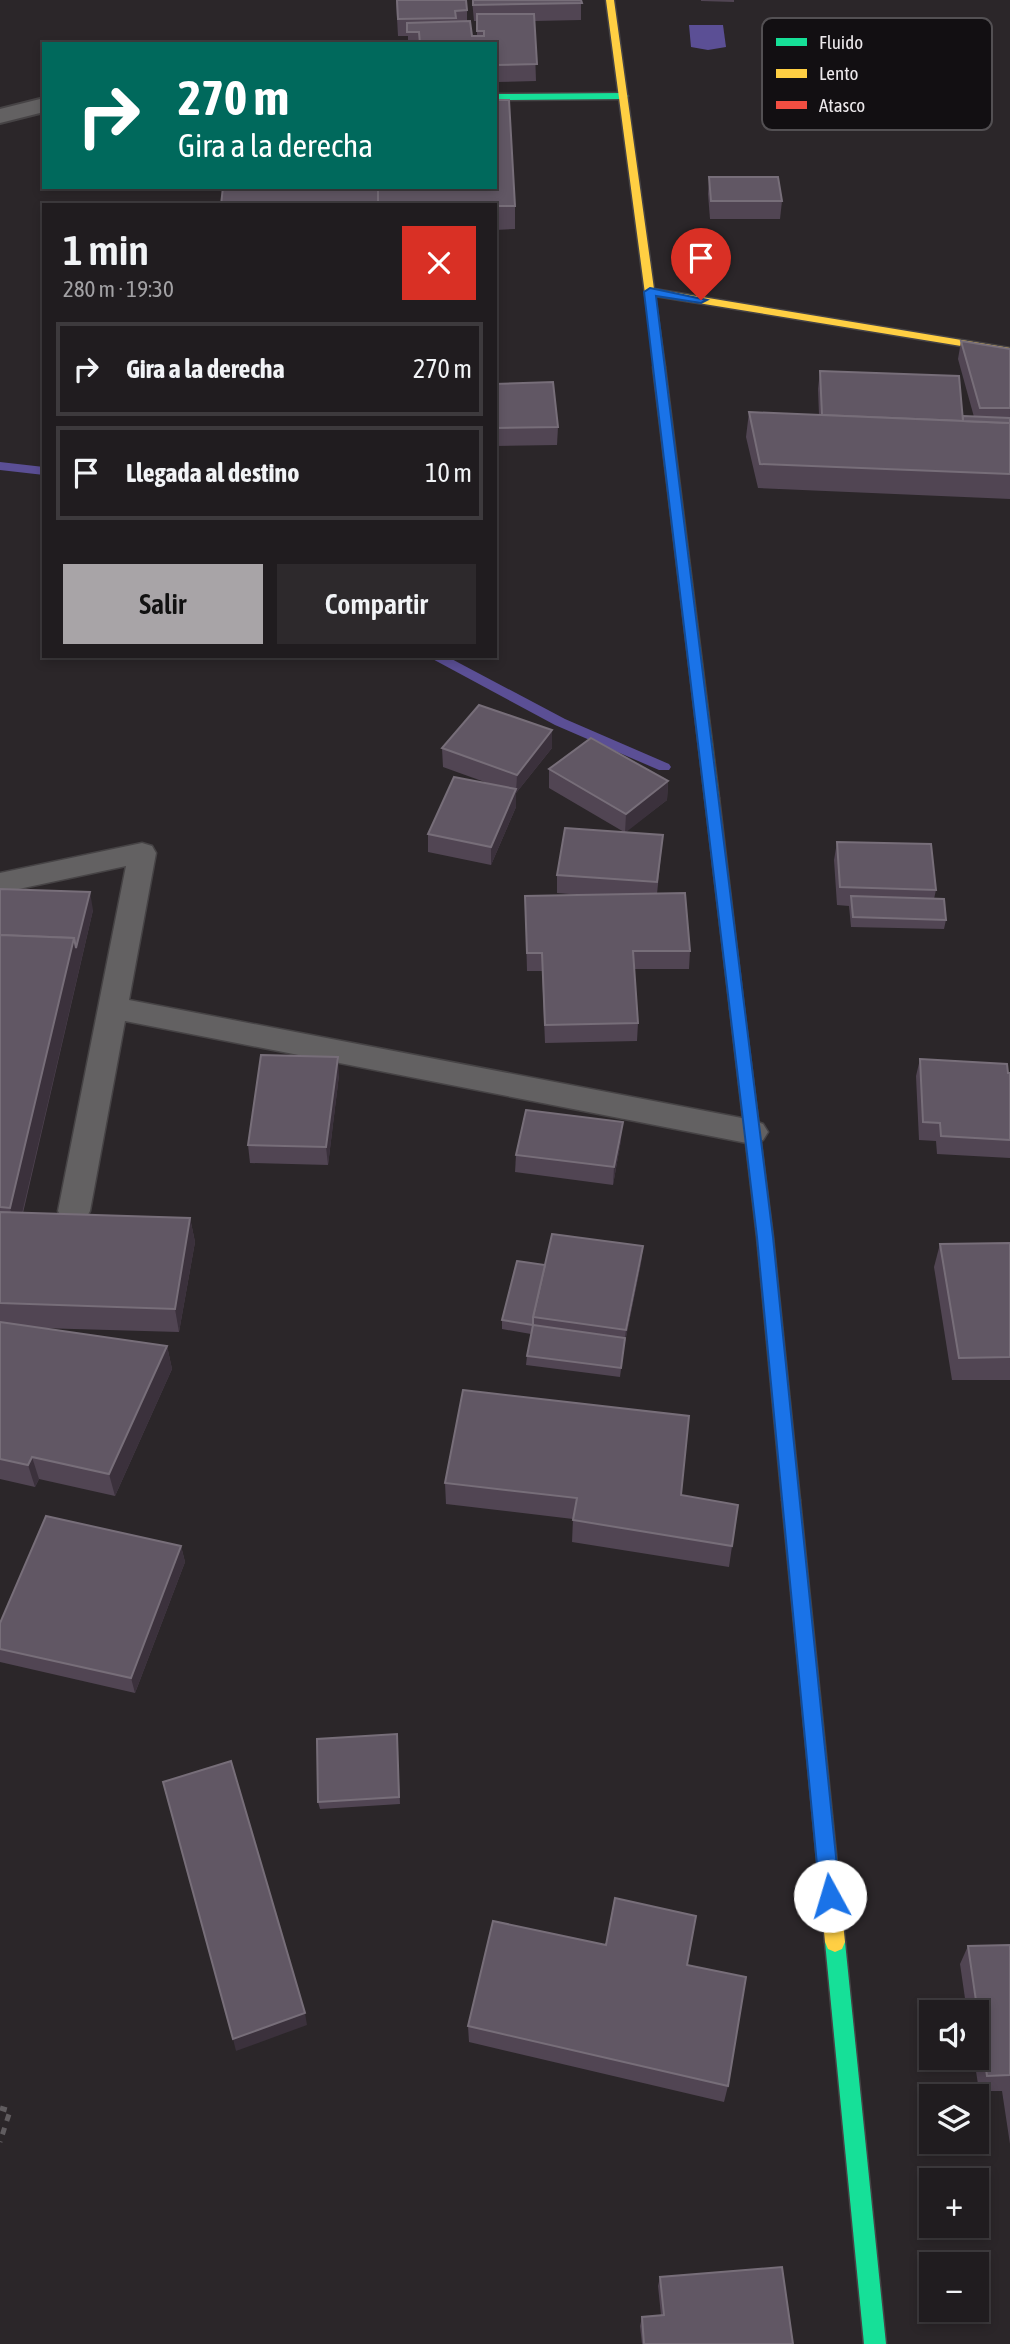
<!DOCTYPE html>
<html lang="es">
<meta charset="utf-8">
<style>
:root{--surface:#201c1f;--page:#2d292c;--text:#f1f3f6;--muted:#a2a1a4;--line:#3d3a3d;--accent:#a8a4a7}
body{margin:0;font-family:"Asap Condensed",sans-serif;background:var(--page);color:var(--text);height:100vh;display:flex;flex-direction:column;font-size:26px;white-space:nowrap}
*{box-sizing:border-box;margin:0}
p{font-size:23px;color:var(--muted)}
.icon{flex:none;width:38px;height:38px;fill:none;stroke:currentColor;stroke-width:2;stroke-linecap:round;stroke-linejoin:round}
.map{position:relative;flex:1;overflow:hidden}
.sheet{position:absolute;left:42px;top:203px;width:455px;height:455px;display:flex;flex-direction:column;background:var(--surface);border-radius:0px;box-shadow:0 4px 10px #0003,0 0 0 2px var(--line)}
.sheet>*{flex:none}
.banner{position:absolute;left:42px;top:42px;width:455px;height:147px;border-radius:0px;box-shadow:0 4px 10px #0003,0 0 0 2px var(--line);background:#00695c;color:#fff;overflow:hidden}
.fabs{position:absolute;left:919px;top:2000px;display:grid;gap:14px}
.fabs a{display:grid;place-items:center;width:70px;height:70px;border-radius:0px;background:var(--surface);box-shadow:0 4px 10px #0003,0 0 0 2px var(--line);font-size:35px}
.pin{position:absolute;display:grid;place-items:center;width:60px;height:60px;color:#fff;margin:-72px -30px;border-radius:50% 50% 50% 0;rotate:-45deg;box-shadow:0 0 7px #0007}
.pin .icon{rotate:45deg}
.me{position:absolute;width:77px;margin:-38px;rotate:354deg;stroke-linejoin:round;filter:drop-shadow(0 0 5px #0008)}
.turn{display:flex;align-items:center;gap:24px;height:147px;padding:0 21px;font-size:32px}
.turn .icon{width:91px;height:91px;stroke-width:2.5}
.turn b{display:block;font-size:49px;line-height:60px}
.round{display:grid;place-items:center;flex:none;width:74px;height:74px;border-radius:0px;background:var(--page)}
.overview{display:flex;align-items:center;justify-content:space-between;height:119px;padding:0 21px}
h1{font-size:42px;font-weight:600;line-height:52px}
.action{display:flex;gap:14px;margin-top:auto;padding:14px 21px}
.action a{flex:1;height:80px;border-radius:0px;background:var(--accent);color:#111;font-size:28px;font-weight:600;line-height:80px;text-align:center}
.action a+a{background:var(--page);color:var(--text)}
ul{padding:0;list-style:none}
li{display:flex;align-items:center;gap:21px;height:94px;margin:0 14px 10px;padding:0 7px;border:4px solid var(--line);border-radius:0px}
li div{flex:1}
li b{display:block;font-size:26px}
li em{font-style:normal}
.map>svg:first-child{display:block}
.water{fill:#5b4f95}
.lines{fill:none;stroke-linecap:round;stroke-linejoin:round}
.stream{fill:#5b4f95;fill-rule:evenodd}
.lane-casing{stroke:#464345;stroke-width:3}
.street-casing{stroke:#464345;stroke-width:4}
.fast-casing{stroke:#464345;stroke-width:3}
.slow-casing{stroke:#464345;stroke-width:3}
.jam-casing{stroke:#464345;stroke-width:3}
.path{stroke:#605c5f;stroke-width:5;stroke-dasharray:7 7;stroke-linecap:butt}
.lane{fill:#636162;fill-rule:evenodd}
.street{fill:#636162;fill-rule:evenodd}
.fast{fill:#16e098;fill-rule:evenodd}
.slow{fill:#ffcf43;fill-rule:evenodd}
.jam{fill:#f24e42;fill-rule:evenodd}
.wall{fill:#514553}
.shaded-wall{fill:#3b313c}
.building{fill:#615764;stroke:#776e79;stroke-width:2}
.route{fill:#1a73e8;stroke:#114b97;stroke-width:2}
.key{fill:#120f12;stroke:#535053;stroke-width:2}
.key-label{font-size:19px;fill:#ece8eb}
</style>
<div class="map">
<svg width="1010" height="2344" viewBox="0 0 1010 2344">
<rect width="100%" height="100%" fill="#2b2629"/>
<polygon class="water" points="689,25 723,25 726,47 708,50 691,47"/>
<g class="lines">
<g class="stream">
<polygon points="0,462 44,467 44,475 0,470"/>
<polygon points="427,656 446,656 565,719 669,764 671,767 669,770 659,770 555,725"/>
</g>
<defs>
<polygon id="lane" points="142,843 152,846 156,853 129,1000 752,1120 763,1124 768,1132 763,1140 752,1144 125,1021 90,1211 85,1220 74,1224 63,1220 58,1211 126,866 0,893 0,873"/>
<polygon id="street" points="44,98 44,112 0,123 0,109"/>
<g id="fast">
<polygon points="495,94 623,93 628,96 623,99 495,100"/>
<polygon points="659,364 665,367 719,798 712,803 705,798 653,367"/>
<polygon points="737,1004 744,1009 773,1237 800,1500 797,1505 791,1508 785,1505 782,1500 757,1237 730,1009"/>
<polygon points="835,1932 842,1935 845,1942 886,2344 864,2344 825,1942 828,1935"/>
</g>
<g id="slow">
<polygon points="606,0 614,0 654,289 1010,348 1010,354 655,296 665,367 655,369"/>
<polygon points="791,1492 797,1495 800,1500 845,1942 842,1949 835,1952 828,1949 825,1942 782,1500 785,1495"/>
</g>
<polygon id="jam" points="712,793 719,798 744,1009 737,1014 730,1009 705,798"/>
</defs>
<use href="#lane" class="lane-casing"/>
<use href="#street" class="street-casing"/>
<use href="#fast" class="fast-casing"/>
<use href="#slow" class="slow-casing"/>
<use href="#jam" class="jam-casing"/>
<polyline class="path" points="0,2108 10,2111 0,2142"/>
<use href="#lane" class="lane"/>
<use href="#street" class="street"/>
<use href="#fast" class="fast"/>
<use href="#slow" class="slow"/>
<use href="#jam" class="jam"/>
</g>
<g class="wall">
<polygon points="396,0 467,10 467,21 472,36 477,36 477,21 474,21 472,0 581,0 581,20 534,21 536,81 495,82 495,44 408,44 408,36 398,36"/>
<polygon points="701,0 734,0 734,2 701,1"/>
<polygon points="709,177 782,201 780,219 710,219 708,194"/>
<polygon points="495,205 515,206 515,229 495,230"/>
<polygon points="961,341 1010,349 1010,499 758,488 746,437 749,412 819,415 818,389 820,371 963,416 974,417 958,359"/>
<polygon points="495,384 558,427 557,445 495,446"/>
<polygon points="552,730 552,748 516,793 516,807 491,865 428,852 428,834 493,785 443,767 442,748"/>
<polygon points="549,769 668,781 667,800 625,832 663,835 657,894 690,951 689,969 634,969 638,1023 637,1041 545,1043 542,971 527,971 525,896 581,895 557,893 557,875 624,832 549,788"/>
<polygon points="837,842 936,890 934,899 946,920 944,929 851,927 849,906 837,905 834,860"/>
<polygon points="0,889 93,910 23,1213 190,1218 195,1242 179,1332 39,1328 167,1346 172,1369 115,1496 39,1479 35,1487 0,1479"/>
<polygon points="920,1059 1010,1073 1010,1158 937,1154 936,1141 919,1140 916,1076"/>
<polygon points="339,1075 328,1165 250,1163 248,1145"/>
<polygon points="621,1140 613,1185 515,1172 516,1155"/>
<polygon points="1010,1243 1010,1380 952,1380 934,1267 940,1244"/>
<polygon points="643,1246 641,1263 624,1347 620,1377 526,1365 527,1356 531,1334 502,1329 502,1320 545,1265"/>
<polygon points="445,1483 681,1495 738,1505 729,1567 572,1542 573,1519 446,1504"/>
<polygon points="181,1546 185,1562 135,1693 0,1662 0,1623"/>
<polygon points="397,1734 400,1804 320,1809 318,1802"/>
<polygon points="1010,1945 1010,2144 1002,2091 979,2091 974,2058 976,2058 976,2012 967,2012 960,1964 968,1946"/>
<polygon points="687,1965 728,2086 724,2102 469,2042 468,2026"/>
<polygon points="660,2277 793,2344 642,2344 640,2326 642,2317 661,2315 658,2286"/>
</g>
<g class="shaded-wall">
<polygon points="552,730 552,748 516,793 517,775"/>
<polygon points="668,781 667,800 625,833 626,814"/>
<polygon points="516,789 516,807 491,865 491,847"/>
<polygon points="90,892 93,910 17,1235 10,1208 74,938"/>
<polygon points="338,1057 339,1075 328,1165 326,1147"/>
<polygon points="623,1122 621,1140 613,1185 614,1167"/>
<polygon points="190,1218 195,1242 179,1332 175,1309"/>
<polygon points="643,1246 641,1263 624,1347 620,1377 626,1330"/>
<polygon points="167,1346 172,1369 115,1496 109,1474"/>
<polygon points="32,1457 39,1479 35,1487 28,1465"/>
<polygon points="181,1546 185,1562 135,1693 131,1678"/>
<polygon points="305,2013 307,2025 236,2051 233,2039"/>
</g>
<g class="building">
<polygon points="397,0 466,0 467,10 455,11 456,18 398,19"/>
<polygon points="473,0 581,0 582,3 473,5"/>
<polygon points="477,14 534,14 537,64 495,65 495,44 420,44 419,32 407,32 407,23 470,21 472,36 484,36 484,31 477,31"/>
<polygon points="495,100 509,100 515,206 495,206 495,205 378,205 378,187 495,187"/>
<polygon points="709,177 778,177 782,201 711,201"/>
<polygon points="223,187 378,187 378,205 221,205"/>
<polygon points="961,341 1010,349 1010,408 980,408"/>
<polygon points="820,371 959,376 963,421 822,415"/>
<polygon points="553,382 558,427 495,428 495,384"/>
<polygon points="749,412 1010,423 1010,474 760,464"/>
<polygon points="963,416 1010,418 1010,423 963,421"/>
<polygon points="479,705 552,730 517,775 442,748"/>
<polygon points="591,738 668,781 626,814 549,769"/>
<polygon points="454,777 516,789 491,847 428,834"/>
<polygon points="565,828 663,835 657,882 557,875"/>
<polygon points="837,842 931,844 936,890 840,887"/>
<polygon points="0,889 90,892 76,948 74,938 0,935"/>
<polygon points="685,893 690,951 633,951 638,1023 545,1025 542,953 527,953 525,896"/>
<polygon points="851,896 944,899 946,920 853,917"/>
<polygon points="0,935 74,938 10,1208 0,1207"/>
<polygon points="261,1055 338,1057 326,1147 248,1145"/>
<polygon points="920,1059 1007,1064 1008,1073 1010,1073 1010,1140 941,1136 940,1123 923,1122"/>
<polygon points="526,1110 623,1122 614,1167 516,1155"/>
<polygon points="0,1212 190,1218 175,1309 0,1303"/>
<polygon points="552,1234 643,1246 626,1330 533,1317"/>
<polygon points="1010,1243 1010,1357 959,1358 940,1244"/>
<polygon points="517,1261 545,1265 533,1317 533,1325 502,1320"/>
<polygon points="0,1322 167,1346 109,1474 32,1457 28,1465 0,1459"/>
<polygon points="533,1325 625,1338 621,1368 527,1356"/>
<polygon points="463,1390 689,1416 681,1495 738,1505 732,1546 573,1520 577,1498 445,1483"/>
<polygon points="46,1516 181,1546 131,1678 0,1649 0,1623"/>
<polygon points="397,1734 399,1797 318,1802 317,1739"/>
<polygon points="231,1761 305,2013 233,2039 163,1782"/>
<polygon points="615,1898 696,1916 687,1965 746,1977 728,2086 468,2026 493,1921 606,1945"/>
<polygon points="1010,1945 1010,2075 987,2076 968,1946"/>
<polygon points="782,2267 793,2344 644,2344 642,2317 664,2315 660,2277"/>
</g>
<polygon class="route" points="650,288 707,300 701,303 656,296 773,1237 840,1896 837,1903 830,1906 823,1903 820,1896 757,1237 644,292"/>
<rect x="762" y="18" width="230" height="112" rx="10" class="key"/>
<rect x="776" y="38" width="31" height="8" fill="#16e098"/>
<rect x="776" y="69" width="31" height="9" fill="#ffcf43"/>
<rect x="776" y="101" width="31" height="8" fill="#f24e42"/>
<g class="key-label">
<text x="819" y="49">Fluido</text>
<text x="819" y="80">Lento</text>
<text x="819" y="112">Atasco</text>
</g>
</svg>
<div class="fabs">
<a><svg class="icon" aria-label="sound" viewBox="0 0 24 24"><path d="M4 9h4l5-4v14l-5-4H4zM17 9q2 3 0 6"/></svg></a>
<a><svg class="icon" aria-label="layers" viewBox="0 0 24 24"><path d="M12 4l9 5-9 5-9-5zM3 14l9 5 9-5"/></svg></a>
<a>+</a>
<a>−</a>
</div>
<div class="pin" style="left:701px;top:300px;background:#d93025"><svg class="icon" aria-label="arrive" viewBox="0 0 24 24"><path d="M6 21V4h12l-3 4 3 4H6"/></svg></div>
<svg class="me" style="left:830px;top:1896px" viewBox="-20 -20 40 40"><circle r="19" fill="#fff"/><path d="M0-13L10 11 0 6-10 11z" fill="#1a73e8"/></svg>
<div class="banner">
<div class="turn"><svg class="icon" aria-label="right" viewBox="0 0 24 24"><path d="M7 20v-9h11M14 6l5 5-5 5"/></svg><div><b>270 m</b>Gira a la derecha</div></div>
</div>
<section class="sheet">
<div class="overview"><div><h1>1 min</h1><p>280 m · 19:30</p></div><a class="round" style="background:#d93025;color:#fff"><svg class="icon" aria-label="close" viewBox="0 0 24 24"><path d="M6 6l12 12M18 6L6 18"/></svg></a></div>
<ul>
<li><svg class="icon" aria-label="right" viewBox="0 0 24 24"><path d="M7 20v-9h11M14 6l5 5-5 5"/></svg><div><b>Gira a la derecha</b></div><em>270 m</em></li>
<li><svg class="icon" aria-label="arrive" viewBox="0 0 24 24"><path d="M6 21V4h12l-3 4 3 4H6"/></svg><div><b>Llegada al destino</b></div><em>10 m</em></li>
</ul>
<div class="action"><a>Salir</a><a>Compartir</a></div>
</section>
</div>
